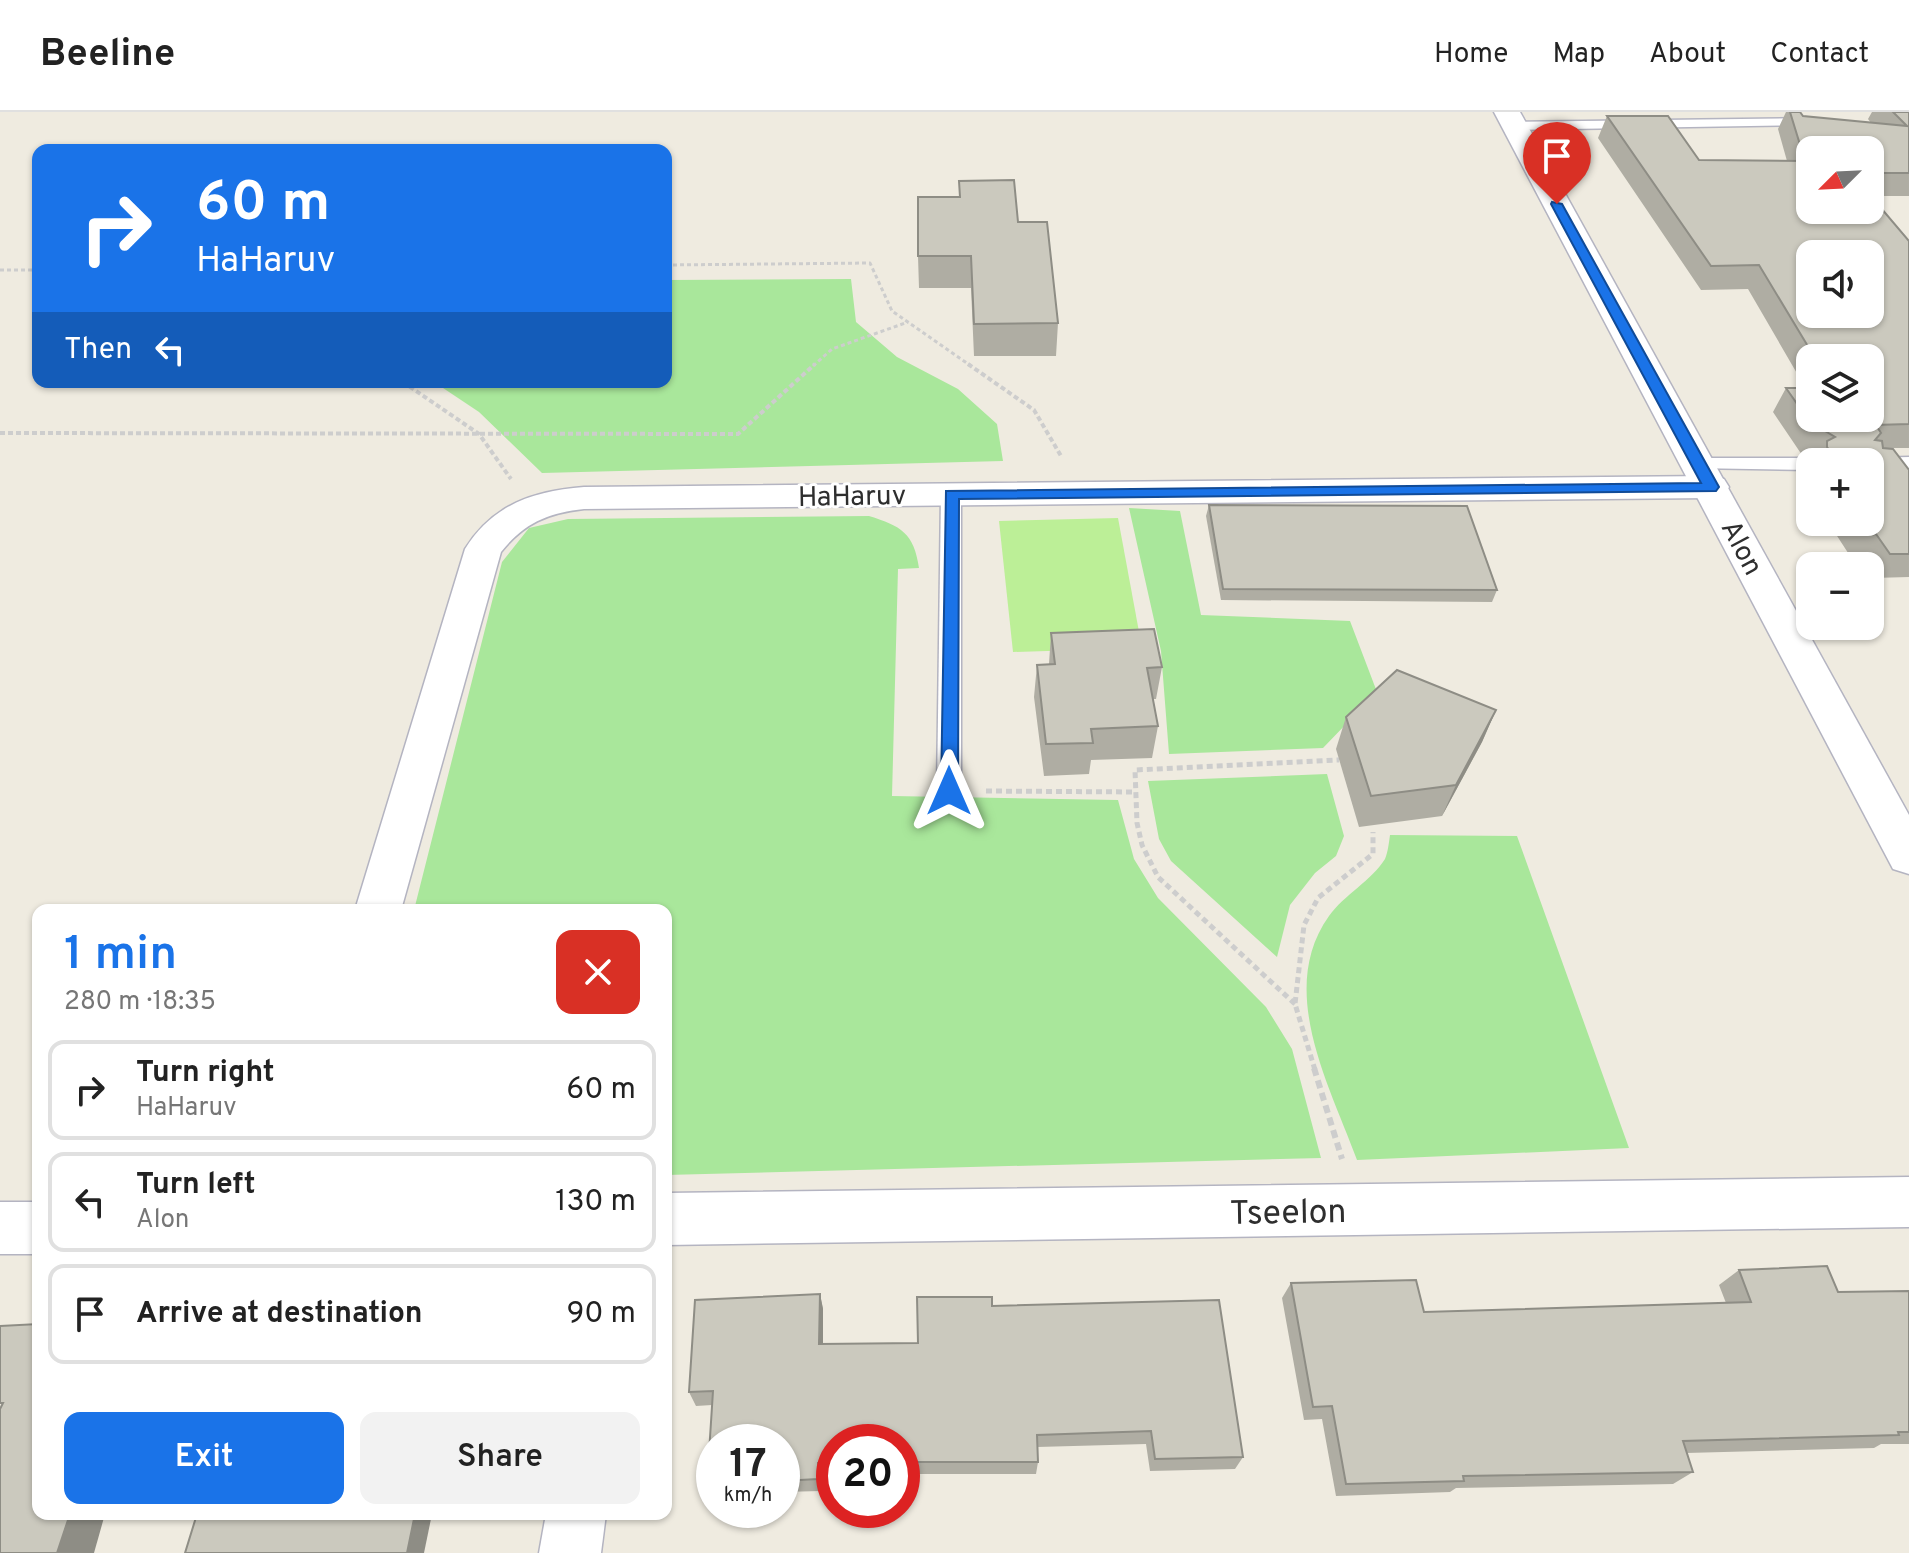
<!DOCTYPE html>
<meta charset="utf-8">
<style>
:root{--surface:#fff;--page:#f2f2f2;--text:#222;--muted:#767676;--line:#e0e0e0;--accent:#1a73e8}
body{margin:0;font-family:Overpass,sans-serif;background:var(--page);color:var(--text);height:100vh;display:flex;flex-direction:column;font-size:30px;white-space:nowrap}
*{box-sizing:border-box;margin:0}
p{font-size:26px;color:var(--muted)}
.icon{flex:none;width:44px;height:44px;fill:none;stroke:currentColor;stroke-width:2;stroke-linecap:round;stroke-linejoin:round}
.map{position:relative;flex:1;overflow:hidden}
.sheet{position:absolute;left:32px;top:792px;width:640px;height:616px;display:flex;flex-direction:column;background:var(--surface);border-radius:16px;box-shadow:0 2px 6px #0004}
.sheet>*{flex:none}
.hud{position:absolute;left:32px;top:32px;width:640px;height:244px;border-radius:16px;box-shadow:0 2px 6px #0004;background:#1a73e8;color:#fff;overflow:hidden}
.needle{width:52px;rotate:246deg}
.buttons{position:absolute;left:1796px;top:24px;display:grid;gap:16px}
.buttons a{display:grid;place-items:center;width:88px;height:88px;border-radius:16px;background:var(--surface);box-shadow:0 2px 6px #0004;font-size:40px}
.speed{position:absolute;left:696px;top:1312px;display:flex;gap:16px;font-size:40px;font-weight:700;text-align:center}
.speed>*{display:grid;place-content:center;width:104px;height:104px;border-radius:50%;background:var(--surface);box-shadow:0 2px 6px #0004;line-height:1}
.speed small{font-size:20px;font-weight:400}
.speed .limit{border:12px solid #d22;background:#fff;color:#111}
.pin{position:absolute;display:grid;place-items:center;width:68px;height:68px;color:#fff;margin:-82px -34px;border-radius:50% 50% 50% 0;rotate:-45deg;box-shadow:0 0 8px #0007}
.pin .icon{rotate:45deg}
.me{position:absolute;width:88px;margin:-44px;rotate:0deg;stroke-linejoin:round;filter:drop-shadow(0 0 6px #0008)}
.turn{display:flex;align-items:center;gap:28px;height:168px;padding:0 32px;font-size:36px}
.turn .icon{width:104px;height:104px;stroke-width:2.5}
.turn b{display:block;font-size:56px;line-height:68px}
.then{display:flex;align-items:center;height:76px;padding:0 32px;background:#0003;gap:16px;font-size:30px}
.round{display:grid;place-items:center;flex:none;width:84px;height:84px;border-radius:16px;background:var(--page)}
.overview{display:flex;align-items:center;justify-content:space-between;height:136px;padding:0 32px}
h1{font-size:48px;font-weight:600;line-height:60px;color:var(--accent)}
.button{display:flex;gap:16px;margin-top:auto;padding:16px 32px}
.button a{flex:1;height:92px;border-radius:16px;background:var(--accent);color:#fff;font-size:32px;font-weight:600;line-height:92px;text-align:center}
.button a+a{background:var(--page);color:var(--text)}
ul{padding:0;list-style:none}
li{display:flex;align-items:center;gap:24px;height:100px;margin:0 16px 12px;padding:0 16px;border:4px solid var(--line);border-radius:16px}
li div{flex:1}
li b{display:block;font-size:30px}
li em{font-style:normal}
header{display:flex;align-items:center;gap:48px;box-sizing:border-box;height:112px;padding:0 40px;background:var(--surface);border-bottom:2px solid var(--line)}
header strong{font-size:38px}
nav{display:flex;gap:44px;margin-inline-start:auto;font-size:28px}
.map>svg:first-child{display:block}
.green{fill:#a9e79b}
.pitch{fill:#bcef97}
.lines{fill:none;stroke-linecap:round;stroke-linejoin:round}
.service-casing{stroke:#b4b4c1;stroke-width:3}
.minor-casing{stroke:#b4b4c1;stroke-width:3}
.tertiary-casing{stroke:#b4b4c1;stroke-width:3}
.path-far3{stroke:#cdcdcd;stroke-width:3;stroke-dasharray:4 3;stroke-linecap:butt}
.path-far2{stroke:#cdcdcd;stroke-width:4;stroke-dasharray:5 3;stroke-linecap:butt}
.path-far1{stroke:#cdcdcd;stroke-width:5;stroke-dasharray:6 4;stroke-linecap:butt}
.path{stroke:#cdcdcd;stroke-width:6;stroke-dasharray:8 5;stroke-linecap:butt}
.service{fill:#fff;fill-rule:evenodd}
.minor{fill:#fff;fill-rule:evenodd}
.tertiary{fill:#fff;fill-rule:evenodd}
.wall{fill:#afada3;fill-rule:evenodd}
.shaded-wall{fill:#8e8d85}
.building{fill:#cbc9be;stroke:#8e8d85;stroke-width:2;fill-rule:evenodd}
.route{fill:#1a73e8;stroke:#114b97;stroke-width:2}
.labels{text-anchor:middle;stroke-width:6;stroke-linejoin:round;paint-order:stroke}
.street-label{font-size:28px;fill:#2e2e2e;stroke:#fff}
.near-street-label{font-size:34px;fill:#2e2e2e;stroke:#fff}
</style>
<header>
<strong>Beeline</strong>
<nav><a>Home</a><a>Map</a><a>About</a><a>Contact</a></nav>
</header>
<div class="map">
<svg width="1909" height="1441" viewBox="0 0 1909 1441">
<rect width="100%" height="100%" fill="#efebe0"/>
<g class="green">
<polygon points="851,167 856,210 897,245 958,277 997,312 1003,349 542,361 479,300 434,270 666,270 666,168"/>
<polygon points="1129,396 1180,399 1201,503 1350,509 1377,580 1323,636 1169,642 1161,539"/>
<path d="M869,404C901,414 914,421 919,456L898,457L892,684L1118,688L1134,747L1158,786L1266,895L1292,937L1321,1046L666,1063V798H414L502,450L529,416L568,407Z"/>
<polygon points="1327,662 1344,724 1336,744 1315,761 1290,793 1277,845 1171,749 1159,727 1148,669"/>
<path d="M1390,723L1517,724L1629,1036L1357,1048C1330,974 1276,878 1329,804C1344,783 1371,769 1385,747C1388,740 1389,730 1390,723Z"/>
</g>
<polygon class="pitch" points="1118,406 1142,536 1013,540 999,409"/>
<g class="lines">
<defs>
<g id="service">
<polygon points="1812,6 1819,10 1817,13 1514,18 1507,14 1514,10"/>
<polygon points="1909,345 1909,357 1870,358 1870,350 1862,350 1870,346"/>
<polygon points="1699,346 1810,346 1818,350 1810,350 1810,358 1692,356 1690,352 1692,348"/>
<polygon points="951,376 961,382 961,679 957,685 949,688 941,685 937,679 941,382"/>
</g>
<g id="minor">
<path d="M1711,364L1724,367L1729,375L1724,383L1711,386L584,397C548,401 524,411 501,440L401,798H355L465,437C493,392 534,379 584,375Z"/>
<polygon points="1909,1065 1909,1115 666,1133 666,1081"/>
<rect x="0" y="1090" width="38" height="52"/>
<polygon points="546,1402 606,1402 601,1441 539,1441"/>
</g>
<polygon id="tertiary" points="1494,0 1520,0 1909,703 1909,762 1893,757"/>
</defs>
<use href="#service" class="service-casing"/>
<use href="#minor" class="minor-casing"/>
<use href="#tertiary" class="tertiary-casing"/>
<g class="path-far3">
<polyline points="666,153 870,151 892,199 971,254"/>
<polyline points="0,158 38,158"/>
<polyline points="813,254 832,237 908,210"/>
</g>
<g class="path-far2">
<polyline points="968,252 1034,298 1061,344"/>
<polyline points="403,270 479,322 511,367"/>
<polyline points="0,321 738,322 815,252"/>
</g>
<g class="path-far1">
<polyline points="986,679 1136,680"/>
<polyline points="1295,892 1158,765 1142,733 1137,711 1135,658 1339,648"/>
<polyline points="1315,958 1295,892 1304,813 1318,786 1373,742 1373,720"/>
</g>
<polyline class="path" points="1314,956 1342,1047"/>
<use href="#service" class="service"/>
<use href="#minor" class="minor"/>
<use href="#tertiary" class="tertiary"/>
</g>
<g class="wall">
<path d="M1786,0H1800L1803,4L1871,11L1868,7L1872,0H1909V84H1871L1909,129V336H1887L1909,358V465L1873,466L1870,461V454H1865L1860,446L1852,447L1828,410H1870V350H1815L1817,347L1811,343H1802L1773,300L1786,276H1798L1802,270L1748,177L1701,178L1598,26L1607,4L1699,48L1787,49L1778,17ZM1870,38V98H1810ZM1810,246H1870L1810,306Z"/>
<polygon points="959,69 1018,110 1058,211 1056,244 974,244 971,176 919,176 918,144 959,85"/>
<polygon points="1209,393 1497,478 1492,490 1221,488 1206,404"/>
<polygon points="1051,521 1162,555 1156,587 1153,587 1158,614 1152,646 1091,648 1089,662 1044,664 1034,585 1037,553 1049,552"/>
<polygon points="1496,598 1482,630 1442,704 1359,715 1336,637 1346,605"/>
<polygon points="1739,1158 1838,1180 1909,1179 1909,1332 1881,1332 1874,1336 1686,1341 1693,1360 1673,1372 1456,1376 1450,1380 1336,1384 1322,1307 1304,1308 1282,1186 1291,1171 1424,1200 1726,1191 1719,1173"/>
<polygon points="820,1182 823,1197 823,1232 918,1231 992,1194 1243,1345 1235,1357 1150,1359 1146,1332 1037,1335 1038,1350 1036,1362 902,1362 902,1330 834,1330 834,1362 821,1362 821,1379 782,1380 782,1330 714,1330 714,1383 707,1372 712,1293 696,1294 689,1280"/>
</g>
<g class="shaded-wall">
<polygon points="1496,598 1482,630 1442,704 1456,673"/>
<polygon points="820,1182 823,1197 823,1247 819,1232"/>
<polygon points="818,1351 821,1362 821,1379 818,1367"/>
<polygon points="70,1402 105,1402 94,1441 57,1441"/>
<polygon points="415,1402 432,1402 424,1441 407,1441"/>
</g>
<g class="building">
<path d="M1790,0H1800L1803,4L1907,14L1893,0H1909V61H1872L1878,69H1870V38H1810V98H1870V83L1909,129V312L1876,313L1881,321L1875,328L1882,329L1883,336L1893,337L1909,358V442H1890L1876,422L1868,423L1859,410H1870V350H1838L1827,335V329L1835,325L1825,319H1816L1786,276H1810V306H1870V246H1815L1759,153L1711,154L1607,4H1668L1699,48L1805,49ZM1810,142H1870V202H1810Z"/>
<polygon points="1014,68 1018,110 1047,110 1058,211 974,212 971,144 918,144 918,85 960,85 959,69"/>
<polygon points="1209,393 1467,394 1497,478 1223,477"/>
<polygon points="1154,517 1162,555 1147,556 1158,614 1091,617 1093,631 1046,632 1037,553 1055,552 1051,521"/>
<polygon points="1397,558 1496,598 1456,673 1371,684 1346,605"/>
<polygon points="1827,1154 1838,1180 1909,1179 1909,1320 1898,1320 1899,1323 1683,1329 1693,1360 1463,1364 1464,1369 1346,1372 1332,1294 1313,1295 1291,1171 1416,1168 1424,1200 1751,1190 1739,1158"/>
<polygon points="820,1182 819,1232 918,1231 917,1185 992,1185 992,1194 1219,1188 1243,1345 1155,1347 1151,1319 1037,1323 1038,1350 902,1350 902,1330 834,1330 834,1351 818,1351 818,1367 782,1369 782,1330 714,1330 714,1371 707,1372 713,1279 689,1280 695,1188"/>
<polygon points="38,1212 38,1402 70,1402 57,1441 0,1441 0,1297 3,1291 0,1291 0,1214"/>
<polygon points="197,1402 415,1402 407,1441 185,1441"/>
</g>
<polygon class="route" points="1552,90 1562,92 1719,375 1716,379 959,387 958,679 949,686 943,684 941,679 946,379 1701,371 1551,92"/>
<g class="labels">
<g class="street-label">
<text transform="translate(852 383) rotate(-1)" y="10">HaHaruv</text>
<text transform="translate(1743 435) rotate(62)" y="10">Alon</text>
</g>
<g class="near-street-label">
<text transform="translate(1288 1099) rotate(-1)" y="12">Tseelon</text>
</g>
</g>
</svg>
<div class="buttons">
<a><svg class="needle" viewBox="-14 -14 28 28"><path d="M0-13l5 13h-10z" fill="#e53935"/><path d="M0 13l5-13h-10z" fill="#767676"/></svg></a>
<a><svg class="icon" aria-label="sound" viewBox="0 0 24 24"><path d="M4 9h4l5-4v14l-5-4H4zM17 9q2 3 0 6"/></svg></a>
<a><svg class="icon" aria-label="layers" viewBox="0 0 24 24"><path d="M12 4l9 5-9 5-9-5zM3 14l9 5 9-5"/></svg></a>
<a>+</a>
<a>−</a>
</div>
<div class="speed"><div>17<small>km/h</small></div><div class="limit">20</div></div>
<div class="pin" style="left:1557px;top:92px;background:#d93025"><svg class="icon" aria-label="arrive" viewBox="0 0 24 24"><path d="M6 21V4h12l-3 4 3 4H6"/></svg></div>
<svg class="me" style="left:949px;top:679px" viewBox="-20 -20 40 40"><path d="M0-17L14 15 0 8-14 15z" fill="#1a73e8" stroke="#fff" stroke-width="4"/></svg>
<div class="hud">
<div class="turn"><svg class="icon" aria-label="right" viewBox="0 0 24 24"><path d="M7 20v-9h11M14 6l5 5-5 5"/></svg><div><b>60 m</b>HaHaruv</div></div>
<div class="then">Then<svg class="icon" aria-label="left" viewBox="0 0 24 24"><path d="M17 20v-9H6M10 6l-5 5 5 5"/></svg></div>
</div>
<section class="sheet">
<div class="overview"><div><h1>1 min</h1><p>280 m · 18:35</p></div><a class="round" style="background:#d93025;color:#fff"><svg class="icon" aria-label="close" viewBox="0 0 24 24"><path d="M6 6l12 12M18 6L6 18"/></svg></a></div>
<ul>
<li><svg class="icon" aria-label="right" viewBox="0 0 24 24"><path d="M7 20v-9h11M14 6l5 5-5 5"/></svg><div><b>Turn right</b><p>HaHaruv</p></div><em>60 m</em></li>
<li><svg class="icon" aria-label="left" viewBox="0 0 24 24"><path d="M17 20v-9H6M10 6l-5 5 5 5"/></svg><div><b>Turn left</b><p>Alon</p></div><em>130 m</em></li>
<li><svg class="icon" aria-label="arrive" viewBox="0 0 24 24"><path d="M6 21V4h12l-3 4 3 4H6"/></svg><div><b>Arrive at destination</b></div><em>90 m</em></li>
</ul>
<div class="button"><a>Exit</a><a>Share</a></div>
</section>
</div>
